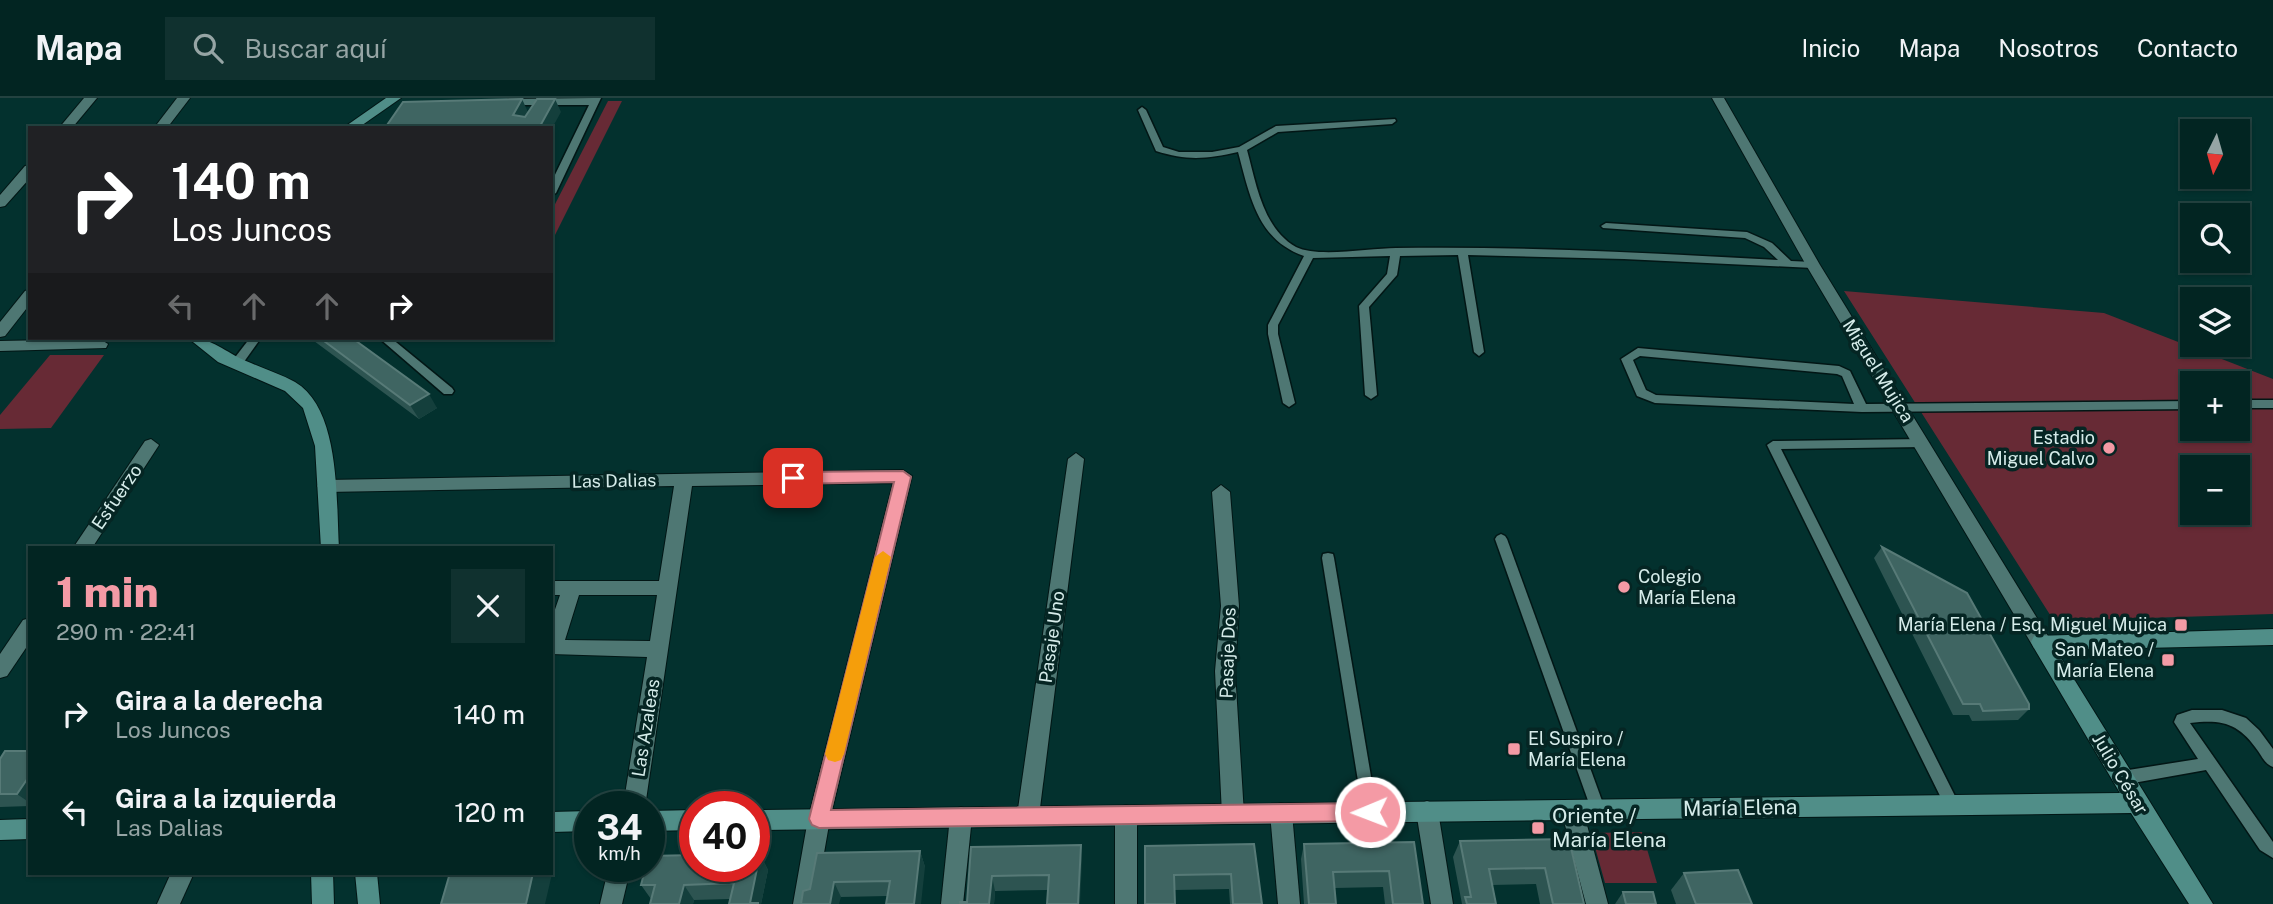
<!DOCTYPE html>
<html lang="es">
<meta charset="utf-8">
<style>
:root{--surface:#022522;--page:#10312f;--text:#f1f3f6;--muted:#96a5a5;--line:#234240;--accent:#f49aa5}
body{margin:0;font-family:"Public Sans",sans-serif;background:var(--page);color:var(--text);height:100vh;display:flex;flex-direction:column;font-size:26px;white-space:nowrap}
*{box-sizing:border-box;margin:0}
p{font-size:23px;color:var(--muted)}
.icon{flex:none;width:38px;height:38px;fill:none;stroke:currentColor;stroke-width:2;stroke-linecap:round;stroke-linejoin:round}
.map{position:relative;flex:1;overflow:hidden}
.drawer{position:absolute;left:28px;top:448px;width:525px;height:329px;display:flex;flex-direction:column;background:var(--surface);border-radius:0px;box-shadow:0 2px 5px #0004,0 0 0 2px var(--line)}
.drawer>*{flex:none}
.banner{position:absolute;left:28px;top:28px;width:525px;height:214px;border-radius:0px;box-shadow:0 2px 5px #0004,0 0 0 2px var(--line);background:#202124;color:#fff;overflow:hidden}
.needle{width:46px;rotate:185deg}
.buttons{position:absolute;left:2180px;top:21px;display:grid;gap:14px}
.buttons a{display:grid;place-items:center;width:70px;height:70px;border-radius:0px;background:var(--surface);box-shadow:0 2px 5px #0004,0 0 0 2px var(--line);font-size:35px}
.speed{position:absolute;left:574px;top:693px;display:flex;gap:14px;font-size:35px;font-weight:700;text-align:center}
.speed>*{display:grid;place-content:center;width:91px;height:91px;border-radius:50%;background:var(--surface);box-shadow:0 2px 5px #0004,0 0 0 2px var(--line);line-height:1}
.speed small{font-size:18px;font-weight:400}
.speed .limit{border:10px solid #d22;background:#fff;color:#111}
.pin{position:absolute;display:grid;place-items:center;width:60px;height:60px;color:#fff;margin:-30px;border-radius:14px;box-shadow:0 4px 10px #0006}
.me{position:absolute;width:77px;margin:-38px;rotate:269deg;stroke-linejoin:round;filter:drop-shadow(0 0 5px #0008)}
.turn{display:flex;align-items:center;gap:24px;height:147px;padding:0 28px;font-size:32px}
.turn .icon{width:91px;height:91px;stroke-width:2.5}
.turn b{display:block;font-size:49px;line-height:60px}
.lanes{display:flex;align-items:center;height:66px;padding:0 28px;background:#0003;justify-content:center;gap:35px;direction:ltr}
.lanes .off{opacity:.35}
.round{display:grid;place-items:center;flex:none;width:74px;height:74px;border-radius:0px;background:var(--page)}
.overview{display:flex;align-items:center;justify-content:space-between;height:119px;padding:0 28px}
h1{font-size:42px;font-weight:800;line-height:52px;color:var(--accent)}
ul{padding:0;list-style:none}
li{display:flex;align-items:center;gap:21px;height:98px;padding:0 28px}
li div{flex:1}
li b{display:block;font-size:26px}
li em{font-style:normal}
header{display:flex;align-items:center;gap:42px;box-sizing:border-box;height:98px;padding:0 35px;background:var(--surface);border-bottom:2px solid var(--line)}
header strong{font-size:33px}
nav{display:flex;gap:38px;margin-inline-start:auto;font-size:24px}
.search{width:490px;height:63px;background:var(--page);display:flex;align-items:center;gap:18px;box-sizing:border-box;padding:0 24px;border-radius:0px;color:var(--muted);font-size:26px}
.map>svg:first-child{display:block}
.green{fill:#672a35;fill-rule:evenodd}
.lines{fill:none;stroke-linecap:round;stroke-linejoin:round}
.lane-casing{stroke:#021615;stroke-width:3}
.street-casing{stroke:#021615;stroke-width:2}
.secondary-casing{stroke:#021615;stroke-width:2}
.lane{fill:#4e7773;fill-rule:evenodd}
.street{fill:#4e7773;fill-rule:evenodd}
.secondary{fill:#508e88;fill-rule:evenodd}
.wall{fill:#2d5451}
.shaded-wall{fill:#143f3c}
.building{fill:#3f6562;stroke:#577a77;stroke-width:2}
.route{fill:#f49aa5;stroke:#9f646b;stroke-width:2}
.slow{fill:#f59e0b}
.poi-dot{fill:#f49aa5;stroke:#052523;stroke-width:2.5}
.labels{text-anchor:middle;stroke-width:7;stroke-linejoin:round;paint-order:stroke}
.street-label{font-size:18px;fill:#d6ecea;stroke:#052523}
.poi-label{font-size:18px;fill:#d6ecea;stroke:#052523;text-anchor:end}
.near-street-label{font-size:21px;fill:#d6ecea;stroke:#052523}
.near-poi-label{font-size:21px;fill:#d6ecea;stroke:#052523;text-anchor:start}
</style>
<header>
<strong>Mapa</strong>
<div class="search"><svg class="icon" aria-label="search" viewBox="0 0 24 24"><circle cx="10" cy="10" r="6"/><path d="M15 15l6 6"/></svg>Buscar aquí</div>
<nav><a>Inicio</a><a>Mapa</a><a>Nosotros</a><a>Contacto</a></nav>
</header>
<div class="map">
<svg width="2273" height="806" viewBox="0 0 2273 806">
<rect width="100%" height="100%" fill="#03312e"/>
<g class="green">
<polygon points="608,3 622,3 554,139 551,139 551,114"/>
<path d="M1844,193L2104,215L2273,281V516L2054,523ZM2193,285H2238V331H2193ZM2193,369H2238V415H2193Z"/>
<polygon points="50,257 104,257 51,330 0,331 0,317"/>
<polygon points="1642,734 1657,785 1605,785 1591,735"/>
</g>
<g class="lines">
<defs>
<g id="lane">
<polygon points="593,0 601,0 556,95 551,98 551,85 589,7 509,7 505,4 509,1"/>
<path d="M1142,9L1146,12L1163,49L1179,54H1212L1239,49L1276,28L1395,21L1396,23L1392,26L1278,34L1247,52C1256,85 1263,131 1296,149C1318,160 1371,150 1396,150C1523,148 1651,155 1778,162L1764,149L1745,140L1603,130L1601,128L1606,125L1747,134L1772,145L1791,163L1813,164L1818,167L1813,170L1624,161L1468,157L1484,254L1479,258L1474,254L1458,157L1400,158L1397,177L1369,209L1377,297L1371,301L1365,297L1359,208L1387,176L1390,158L1313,160L1278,227V236L1295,305L1289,309L1283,305L1268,236V227L1304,158C1257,142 1250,98 1238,54C1207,61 1187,63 1156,53L1138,12Z"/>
<polygon points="250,240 261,240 241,268 233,268 231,265 233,262"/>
<polygon points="379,240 391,240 452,290 454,293 452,296 444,296"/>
<path d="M1638,250L1839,268L1850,273L1866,306L2193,303V311L1862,314L1655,305L1637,298L1621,261ZM1640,258L1837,276L1842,278L1854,306L1656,297L1646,292L1633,262Z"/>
<rect x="2238" y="302" width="35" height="8"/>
<polygon points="1923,341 1929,345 1923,349 1781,351 1957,702 1959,707 1957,712 1952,714 1947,712 1767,347 1773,343"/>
<polygon points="1501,436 1505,438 1507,441 1605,711 1603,716 1598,718 1593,716 1591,711 1495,441 1497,438"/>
<polygon points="1328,455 1333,456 1334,460 1377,714 1375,719 1370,721 1365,719 1363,714 1322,460 1323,456"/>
<path d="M2192,612H2222L2246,620L2259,632L2273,651V669C2265,666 2263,660 2258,653C2239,625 2222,621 2190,625L2273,744V760L2260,752L2206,672L2122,687L2117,685L2115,680L2117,675L2122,673L2198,661L2174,624L2177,617Z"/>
</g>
<g id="street">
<polygon points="84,0 97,0 72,30 59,30"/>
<polygon points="177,0 190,0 167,30 154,30"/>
<polygon points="1712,0 1724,0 1820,167 2048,538 2051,544 2048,550 2041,552 2034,550 1806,167"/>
<polygon points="30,67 30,80 5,108 0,109 0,97 25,68"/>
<polygon points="30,191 30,206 5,238 0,239 0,224 25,193"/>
<polygon points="100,241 108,246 106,250 0,253 0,243"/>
<polygon points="151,341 159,347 92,450 73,450 145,343"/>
<polygon points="1076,355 1084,361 1039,718 1036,725 1028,728 1020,725 1017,718 1068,361"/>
<path d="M903,372L912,378L830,721L815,806H793L808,721L893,385L692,388L645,709H623L647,559L551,556V523L560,497H551V483H659L674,388L326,394L317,388L326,382ZM579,497H657L650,543L565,542Z"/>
<polygon points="1221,387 1230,394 1239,508 1235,573 1244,716 1241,723 1233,726 1225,723 1222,716 1215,573 1221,508 1212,394"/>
<polygon points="30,520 30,544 7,578 0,580 0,556 23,522"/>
<polygon points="1572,702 1580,705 1583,712 1608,806 1586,806 1561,712 1564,705"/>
<polygon points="1427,703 1435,706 1438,713 1453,806 1431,806 1416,713 1419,706"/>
<polygon points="1281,705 1289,708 1292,715 1300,806 1278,806 1270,715 1273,708"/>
<polygon points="1126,707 1134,710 1137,717 1137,806 1115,806 1115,717 1118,710"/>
<polygon points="961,709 969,712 972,719 963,806 941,806 950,719 953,712"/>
<polygon points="609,768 631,768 622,806 600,806"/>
<polygon points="171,775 194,775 180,806 157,806"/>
</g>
<g id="secondary">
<polygon points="386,0 401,0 358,30 343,30"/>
<path d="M188,240C211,239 225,254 246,263C262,270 280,276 295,284C341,311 336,403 339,450H321L315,348L303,310L285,293L218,264Z"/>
<polygon points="2273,531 2273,547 2056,552 2213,806 2189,806 2131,715 754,732 754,712 2120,695 2034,550 2031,544 2034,538"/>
<polygon points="695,712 695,732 649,733 649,713"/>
<polygon points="590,713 590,733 551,734 551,714"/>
<polygon points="30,721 30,741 0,742 0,722"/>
<polygon points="311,775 333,775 334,806 312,806"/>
<polygon points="355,775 377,775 380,806 358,806"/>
</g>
</defs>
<use href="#lane" class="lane-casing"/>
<use href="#street" class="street-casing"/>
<use href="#secondary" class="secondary-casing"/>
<use href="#lane" class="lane"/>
<use href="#street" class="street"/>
<use href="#secondary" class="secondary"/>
</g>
<g class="wall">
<polygon points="310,240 352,240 437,310 419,321"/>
<polygon points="396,240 486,240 486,241 397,242"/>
<polygon points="1882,449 2029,611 2018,622 1972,623 1969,617 1953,617 1874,460"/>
<polygon points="30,653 30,708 0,709 0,661"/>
<polygon points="1569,741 1584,806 1540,806 1536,786 1492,787 1496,806 1462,806 1453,759 1460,743"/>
<polygon points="1414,744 1423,806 1385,806 1383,789 1335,790 1336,806 1304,806 1301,761 1304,746"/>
<polygon points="1254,746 1262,806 1230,806 1229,791 1175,792 1145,748"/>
<polygon points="971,749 1082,763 1048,792 995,793 994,806 960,806 967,804"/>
<polygon points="920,753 925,769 887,798 841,799 803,793"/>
<polygon points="760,756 768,772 761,806 729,806 730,801 694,802 693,806 650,806 651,801 641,787"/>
<polygon points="1684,775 1752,806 1676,806 1671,792"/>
<polygon points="1623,794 1656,806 1615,806"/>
</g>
<g class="shaded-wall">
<polygon points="522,1 528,14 520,30 513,17"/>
<polygon points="555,1 561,14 551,32 551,30 539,30"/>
<polygon points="429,296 437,310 419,321 410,307"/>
<polygon points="30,677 30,705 17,696"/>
<polygon points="1081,747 1082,763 1080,806 1078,806"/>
<polygon points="920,753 925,769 921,806 914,806"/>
<polygon points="760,756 768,772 761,806 750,806"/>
<polygon points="551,759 555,763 545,806 526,806 533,775 551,775"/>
<polygon points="992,778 995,793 994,806 989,806"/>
<polygon points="834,784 841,799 839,806 830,806"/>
<polygon points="684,787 694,802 693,806 679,806"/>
</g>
<g class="building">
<polygon points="522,1 513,17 525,19 537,1 555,1 539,30 385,30 403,4"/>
<polygon points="320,240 352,240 429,296 410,307"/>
<polygon points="1882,449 1967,495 2029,606 2029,611 1983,613 1980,606 1963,606"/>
<polygon points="5,653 30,653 30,677 17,696 0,696 0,661"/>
<polygon points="1569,741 1584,806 1553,806 1545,770 1489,771 1496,806 1467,806 1465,799 1471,799 1460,743"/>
<polygon points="1414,744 1423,806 1393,806 1389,773 1333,774 1336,806 1309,806 1304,746"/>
<polygon points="1254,746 1262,806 1233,806 1231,776 1174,777 1175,806 1145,806 1145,748"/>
<polygon points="1081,747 1078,806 1047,806 1049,777 992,778 989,806 960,806 960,804 967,804 971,749"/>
<polygon points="920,753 914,806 886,806 890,783 834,784 830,806 801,806 803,793 810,791 817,755"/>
<polygon points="754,756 760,756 750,805 758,805 758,806 729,806 734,785 684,787 679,806 650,806 655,787 641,787 646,768 649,768 649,758 695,757 695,768 754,768"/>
<polygon points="1738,772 1752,806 1696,806 1684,775"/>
<polygon points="450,775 533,775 526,806 441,806"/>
<polygon points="1623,794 1653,794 1656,806 1626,806"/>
</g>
<polygon class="route" points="903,373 911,379 831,712 1370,705 1377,708 1379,714 1377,721 1370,723 819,730 812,727 809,721 894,384 793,386 785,380 793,374"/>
<polygon class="slow" points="883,453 891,459 844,656 841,662 835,664 828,662 825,656 875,459"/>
<g class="poi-dot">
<circle cx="2109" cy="350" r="7"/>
<circle cx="1624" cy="489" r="7"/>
<rect x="2174" y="520" width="14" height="14" rx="3.5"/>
<rect x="2161" y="555" width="14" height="14" rx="3.5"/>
<rect x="1507" y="644" width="14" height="14" rx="3.5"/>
<rect x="1531" y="723" width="14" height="14" rx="3.5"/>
</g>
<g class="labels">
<g class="street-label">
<text transform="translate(1878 273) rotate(58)" y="6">Miguel Mujica</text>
<text transform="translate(614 383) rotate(-1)" y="6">Las Dalias</text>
<text transform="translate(117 399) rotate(-56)" y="6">Esfuerzo</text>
<text transform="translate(1052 539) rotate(-82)" y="6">Pasaje Uno</text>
<text transform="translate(1228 555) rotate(-88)" y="6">Pasaje Dos</text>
<text transform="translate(646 630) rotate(-81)" y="6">Las Azaleas</text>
<text transform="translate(2120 676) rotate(59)" y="6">Julio César</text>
</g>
<g class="poi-label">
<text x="2095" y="346">Estadio<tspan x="2095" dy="21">Miguel Calvo</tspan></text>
<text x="1638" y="485" text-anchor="start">Colegio<tspan x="1638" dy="21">María Elena</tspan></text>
<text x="2167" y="533">María Elena / Esq. Miguel Mujica</text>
<text x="2154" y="558">San Mateo /<tspan x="2154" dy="21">María Elena</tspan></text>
<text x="1528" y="647" text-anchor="start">El Suspiro /<tspan x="1528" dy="21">María Elena</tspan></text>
</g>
<g class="near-street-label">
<text transform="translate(1740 710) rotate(-1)" y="7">María Elena</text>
</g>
<g class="near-poi-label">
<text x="1552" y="725">Oriente /<tspan x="1552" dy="24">María Elena</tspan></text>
</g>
</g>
</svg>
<div class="buttons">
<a><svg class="needle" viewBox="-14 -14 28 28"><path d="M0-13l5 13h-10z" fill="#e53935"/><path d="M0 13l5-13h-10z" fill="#96a5a5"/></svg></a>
<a><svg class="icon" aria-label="search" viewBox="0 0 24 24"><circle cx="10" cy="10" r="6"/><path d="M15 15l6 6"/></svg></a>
<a><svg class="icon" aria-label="layers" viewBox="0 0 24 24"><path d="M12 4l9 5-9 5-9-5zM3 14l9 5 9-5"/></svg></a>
<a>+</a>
<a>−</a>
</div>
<div class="speed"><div>34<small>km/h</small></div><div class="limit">40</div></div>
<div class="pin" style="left:793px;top:380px;background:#d93025"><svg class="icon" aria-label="arrive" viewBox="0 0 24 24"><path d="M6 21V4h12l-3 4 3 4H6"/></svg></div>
<svg class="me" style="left:1370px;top:714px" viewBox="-20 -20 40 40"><circle r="17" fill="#f49aa5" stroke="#fff" stroke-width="3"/><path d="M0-11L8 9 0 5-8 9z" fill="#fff"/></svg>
<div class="banner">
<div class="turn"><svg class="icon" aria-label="right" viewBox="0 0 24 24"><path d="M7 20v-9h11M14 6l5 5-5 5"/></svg><div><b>140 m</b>Los Juncos</div></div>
<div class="lanes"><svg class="icon off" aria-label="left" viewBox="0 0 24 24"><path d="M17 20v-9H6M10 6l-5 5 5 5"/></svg><svg class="icon off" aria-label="ahead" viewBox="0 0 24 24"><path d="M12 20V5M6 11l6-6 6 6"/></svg><svg class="icon off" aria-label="ahead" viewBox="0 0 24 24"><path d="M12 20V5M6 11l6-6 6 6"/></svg><svg class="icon" aria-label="right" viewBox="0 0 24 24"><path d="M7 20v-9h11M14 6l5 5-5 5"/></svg></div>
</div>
<section class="drawer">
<div class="overview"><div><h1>1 min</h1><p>290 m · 22:41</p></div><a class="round"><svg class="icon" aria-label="close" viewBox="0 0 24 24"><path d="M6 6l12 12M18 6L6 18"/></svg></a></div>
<ul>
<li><svg class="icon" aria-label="right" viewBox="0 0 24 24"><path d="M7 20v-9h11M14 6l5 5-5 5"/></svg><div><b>Gira a la derecha</b><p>Los Juncos</p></div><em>140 m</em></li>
<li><svg class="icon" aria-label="left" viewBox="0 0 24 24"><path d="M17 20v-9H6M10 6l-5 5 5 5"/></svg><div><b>Gira a la izquierda</b><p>Las Dalias</p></div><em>120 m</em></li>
</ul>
</section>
</div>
